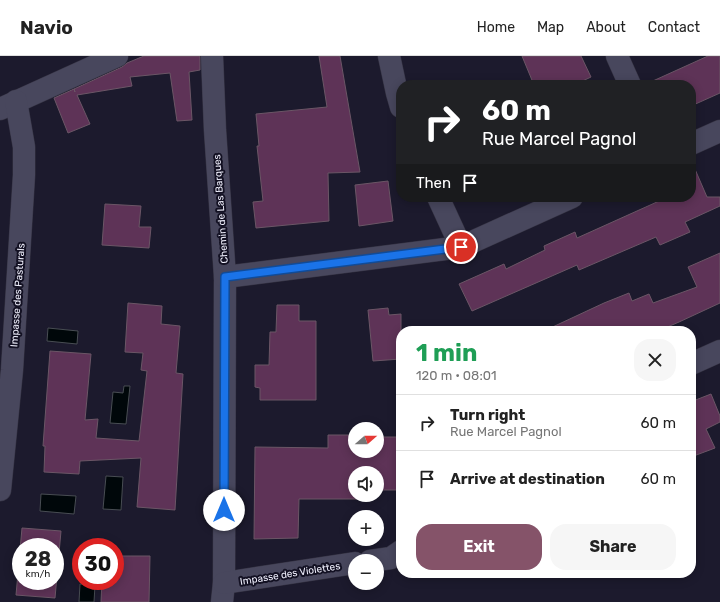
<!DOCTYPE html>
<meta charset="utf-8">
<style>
:root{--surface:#fff;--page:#f6f6f6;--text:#222;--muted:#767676;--line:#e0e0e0;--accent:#855369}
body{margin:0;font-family:Rubik,sans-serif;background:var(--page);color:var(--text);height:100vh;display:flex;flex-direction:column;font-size:15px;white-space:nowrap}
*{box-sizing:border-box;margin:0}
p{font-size:13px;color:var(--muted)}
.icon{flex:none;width:22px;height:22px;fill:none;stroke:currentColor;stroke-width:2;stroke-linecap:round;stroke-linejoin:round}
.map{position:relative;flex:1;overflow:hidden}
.panel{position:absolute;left:396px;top:270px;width:300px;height:252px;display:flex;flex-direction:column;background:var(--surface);border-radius:16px;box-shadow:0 2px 10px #0003}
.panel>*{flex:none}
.top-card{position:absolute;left:396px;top:24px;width:300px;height:122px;border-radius:16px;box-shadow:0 2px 10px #0003;background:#202124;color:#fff;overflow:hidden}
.needle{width:26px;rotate:70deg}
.controls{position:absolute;left:348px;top:366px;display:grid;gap:8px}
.controls a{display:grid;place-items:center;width:36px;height:36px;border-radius:50%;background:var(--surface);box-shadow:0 2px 10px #0003;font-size:20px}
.speed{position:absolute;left:12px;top:482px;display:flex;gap:8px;font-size:20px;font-weight:700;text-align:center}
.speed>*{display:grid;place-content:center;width:52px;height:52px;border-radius:50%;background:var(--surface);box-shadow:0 2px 10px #0003;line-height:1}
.speed small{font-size:10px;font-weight:400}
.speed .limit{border:6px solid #d22;background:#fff;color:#111}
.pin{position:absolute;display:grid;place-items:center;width:34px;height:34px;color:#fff;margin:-17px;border:2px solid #fff;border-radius:50%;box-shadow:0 1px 4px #0007}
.me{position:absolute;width:44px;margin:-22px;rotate:0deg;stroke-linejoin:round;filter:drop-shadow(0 0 3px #0008)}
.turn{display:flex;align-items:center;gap:14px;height:84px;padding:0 20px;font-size:18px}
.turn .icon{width:52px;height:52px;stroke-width:2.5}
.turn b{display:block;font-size:28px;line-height:34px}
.then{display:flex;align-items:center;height:38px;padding:0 20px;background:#0003;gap:8px;font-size:15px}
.round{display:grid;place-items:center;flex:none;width:42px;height:42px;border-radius:16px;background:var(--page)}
.headline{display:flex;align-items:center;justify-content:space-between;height:68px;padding:0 20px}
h1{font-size:24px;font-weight:700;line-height:30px;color:#1e9e55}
.primary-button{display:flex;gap:8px;margin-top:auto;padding:8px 20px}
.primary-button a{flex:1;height:46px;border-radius:16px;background:var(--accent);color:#fff;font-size:16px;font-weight:700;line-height:46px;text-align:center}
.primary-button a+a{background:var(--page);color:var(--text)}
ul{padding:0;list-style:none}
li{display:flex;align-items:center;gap:12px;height:56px;padding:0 20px;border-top:1px solid var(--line)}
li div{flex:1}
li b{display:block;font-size:15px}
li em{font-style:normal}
header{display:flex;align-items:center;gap:24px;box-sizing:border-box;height:56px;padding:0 20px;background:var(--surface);border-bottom:1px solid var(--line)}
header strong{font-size:19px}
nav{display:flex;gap:22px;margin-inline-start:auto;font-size:14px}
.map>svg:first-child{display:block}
.water{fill:#00070a;stroke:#484d53}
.building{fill:#5e3357;stroke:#6b5666;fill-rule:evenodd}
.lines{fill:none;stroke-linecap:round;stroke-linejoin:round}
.minor-casing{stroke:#363444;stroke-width:23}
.minor{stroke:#48475d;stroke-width:22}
.route-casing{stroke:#114b97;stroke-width:10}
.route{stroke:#1a73e8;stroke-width:7}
.labels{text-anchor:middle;stroke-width:4;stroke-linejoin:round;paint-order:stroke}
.street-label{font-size:10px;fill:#f1f1fe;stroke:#131123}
</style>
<header>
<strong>Navio</strong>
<nav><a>Home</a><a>Map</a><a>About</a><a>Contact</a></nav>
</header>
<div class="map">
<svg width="720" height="546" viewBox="0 0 720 546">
<rect width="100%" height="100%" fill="#1c1a2d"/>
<g class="water">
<polygon points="48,272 78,275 77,288 47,285"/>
<polygon points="124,330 130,330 126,368 110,367 113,336 123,337"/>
<polygon points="106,420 123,421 121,454 103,453"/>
<polygon points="41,438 76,440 74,458 40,455"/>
<polygon points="80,528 95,529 94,546 79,546"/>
</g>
<g class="building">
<polygon points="144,0 200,0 200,14 189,16 192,64 177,65 170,17 130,21 132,30 77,39 90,68 68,77 54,42 74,33 75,36 74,33 122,11 127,7"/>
<polygon points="319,0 340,0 360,116 328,117 329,165 256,172 253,146 263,145 257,90 259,90 256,58 327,51"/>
<polygon points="522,0 581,0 591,21 574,29 534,29"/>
<polygon points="708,0 720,0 720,37 691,50 691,29 644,29"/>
<polygon points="691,104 707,141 720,141 720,150 685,166 690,176 660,189 656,181 579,214 577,209 472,255 459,228 504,208 506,213 545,194 544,190 575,176 577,182 668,141 691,141"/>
<polygon points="388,125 393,165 359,170 355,129"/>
<polygon points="105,148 141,150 139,171 151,171 149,192 102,189"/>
<polygon points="720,197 720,247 679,266 658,275 544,275 604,247 629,237 632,245 649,238 653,247 697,231 688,211"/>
<polygon points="128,247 162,250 161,268 180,270 176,317 183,318 175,454 137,451 141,402 80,405 79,418 44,416 45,390 43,390 50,295 91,298 85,364 98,363 96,382 139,385 147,315 141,314 143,297 125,296"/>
<polygon points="277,249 299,249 299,265 316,265 316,344 260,344 260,332 255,331 255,309 269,309 270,276 276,276"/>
<polygon points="388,252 389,259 401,258 401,303 373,305 368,254"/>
<polygon points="711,338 720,360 720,366 706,373 715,392 691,401 691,340 693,345"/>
<polygon points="328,379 355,379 355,395 377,395 377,381 400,381 400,434 377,434 377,417 355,417 355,439 366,439 366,443 299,443 298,482 254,483 255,391 328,392"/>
<path d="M22,472L61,475L55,542L16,539ZM21,491H55V525H21Z"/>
<polygon points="115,500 150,500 149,546 101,546 102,525 115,525"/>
</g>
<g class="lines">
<defs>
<g id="minor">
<polyline points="212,0 215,74 225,221 224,527 222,546"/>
<polyline points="389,0 397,37 401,51"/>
<polyline points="617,0 630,29"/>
<polyline points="0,53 117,0"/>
<polyline points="691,88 720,75"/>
<polyline points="438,141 461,191"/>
<polyline points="225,221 461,191 572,141"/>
<polyline points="691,308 720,295"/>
<polyline points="0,434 12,314 24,119 24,91 16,45"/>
<polyline points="370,505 391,502 401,495"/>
<polyline points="224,527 355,507"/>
</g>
</defs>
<use href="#minor" class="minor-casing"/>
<use href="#minor" class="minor"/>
</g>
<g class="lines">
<defs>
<polyline id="route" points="224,454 225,221 461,191"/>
</defs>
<use href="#route" class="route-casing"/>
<use href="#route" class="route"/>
</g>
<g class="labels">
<g class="street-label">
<text transform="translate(220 153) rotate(-94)" y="4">Chemin de Las Barques</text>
<text transform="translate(17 239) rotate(-86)" y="4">Impasse des Pasturals</text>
<text transform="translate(290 517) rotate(-9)" y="4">Impasse des Violettes</text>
</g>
</g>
</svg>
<div class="controls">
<a><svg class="needle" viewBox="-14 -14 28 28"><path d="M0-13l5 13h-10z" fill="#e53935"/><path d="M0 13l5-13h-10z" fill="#767676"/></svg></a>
<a><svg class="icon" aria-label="sound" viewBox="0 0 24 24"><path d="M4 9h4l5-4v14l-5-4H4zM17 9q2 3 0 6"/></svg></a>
<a>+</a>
<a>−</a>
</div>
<div class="speed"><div>28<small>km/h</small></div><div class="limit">30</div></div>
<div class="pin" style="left:461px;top:191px;background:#d93025"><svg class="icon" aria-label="arrive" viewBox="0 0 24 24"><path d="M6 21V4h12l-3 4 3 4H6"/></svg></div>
<svg class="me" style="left:224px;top:454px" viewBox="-20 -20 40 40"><circle r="19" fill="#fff"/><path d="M0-13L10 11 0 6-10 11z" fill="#1a73e8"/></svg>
<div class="top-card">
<div class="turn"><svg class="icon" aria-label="right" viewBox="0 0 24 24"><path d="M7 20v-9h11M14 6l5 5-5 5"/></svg><div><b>60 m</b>Rue Marcel Pagnol</div></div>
<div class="then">Then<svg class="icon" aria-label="arrive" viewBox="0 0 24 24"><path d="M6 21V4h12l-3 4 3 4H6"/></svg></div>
</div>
<section class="panel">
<div class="headline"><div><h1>1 min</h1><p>120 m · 08:01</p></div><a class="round"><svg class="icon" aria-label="close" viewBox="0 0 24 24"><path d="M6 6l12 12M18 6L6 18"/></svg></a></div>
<ul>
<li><svg class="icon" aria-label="right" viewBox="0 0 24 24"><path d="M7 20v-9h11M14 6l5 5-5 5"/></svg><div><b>Turn right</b><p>Rue Marcel Pagnol</p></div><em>60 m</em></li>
<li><svg class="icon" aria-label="arrive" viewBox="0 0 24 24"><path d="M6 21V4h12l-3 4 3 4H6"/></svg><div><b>Arrive at destination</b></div><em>60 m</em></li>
</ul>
<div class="primary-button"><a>Exit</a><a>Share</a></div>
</section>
</div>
